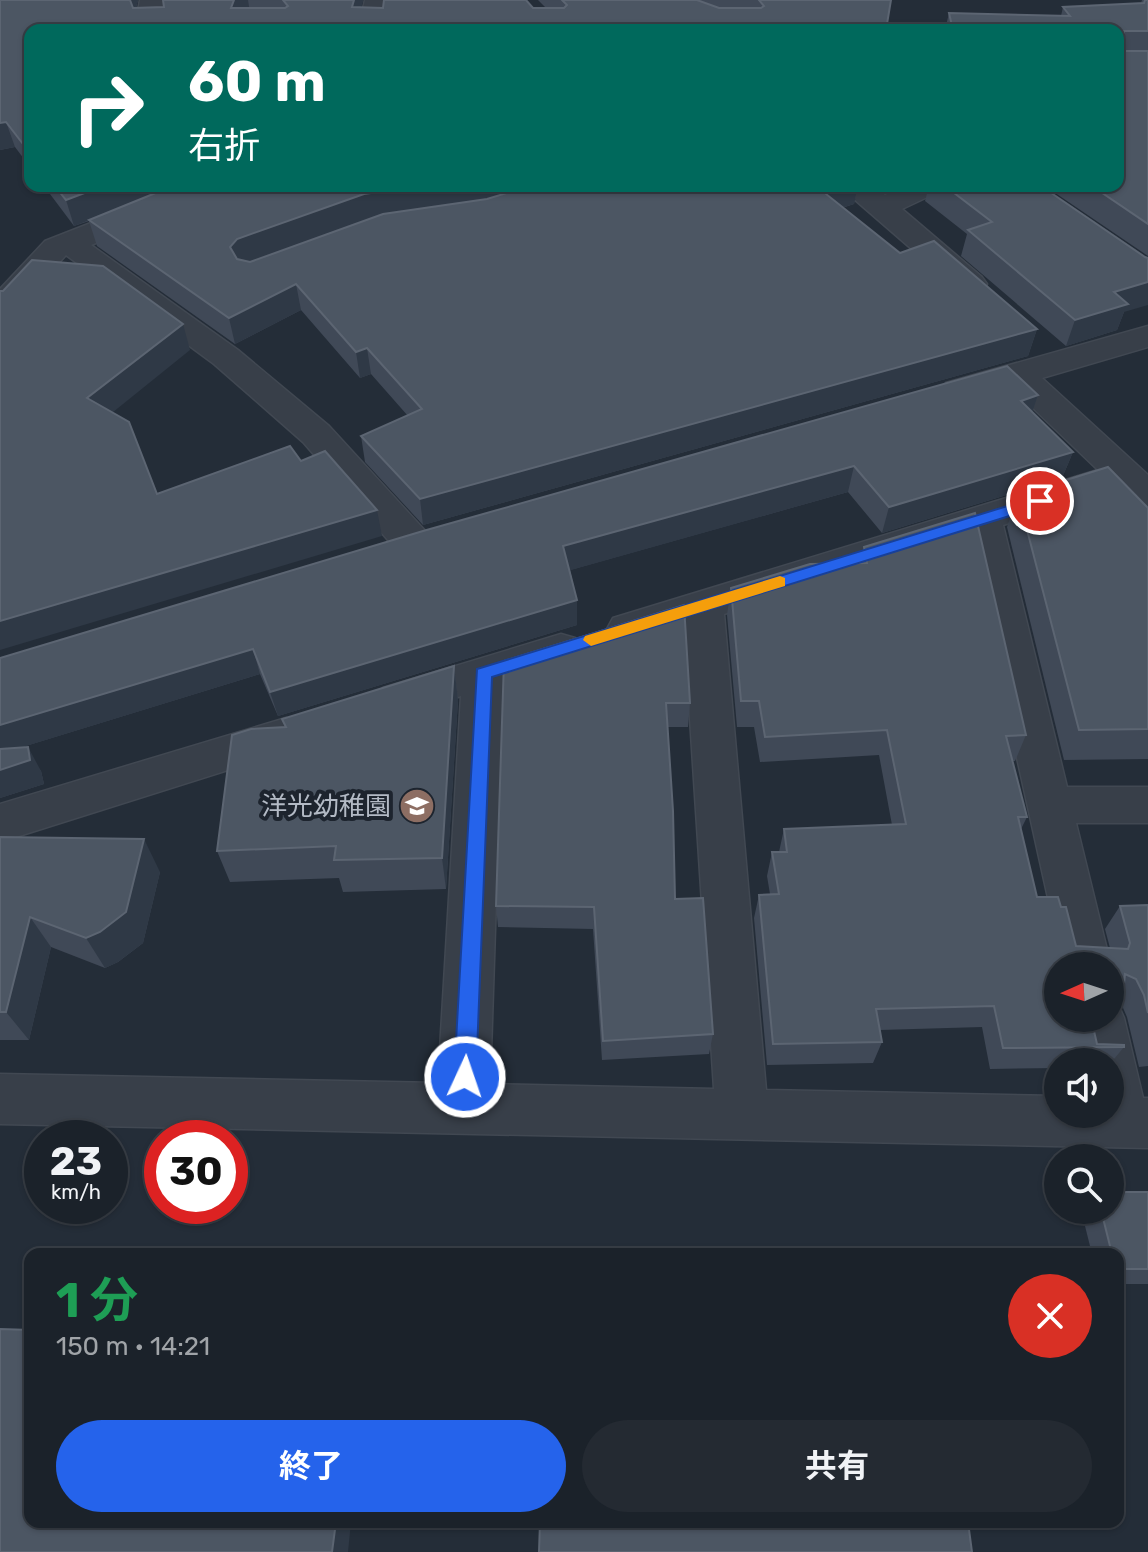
<!DOCTYPE html>
<html lang="ja">
<meta charset="utf-8">
<style>
:root{--surface:#1b222a;--page:#242a32;--text:#f1f3f6;--muted:#a0a4a8;--line:#393f47;--accent:#2563eb}
body{margin:0;font-family:Rubik,"Noto Sans JP",sans-serif;background:var(--page);color:var(--text);height:100vh;display:flex;flex-direction:column;font-size:30px;white-space:nowrap}
*{box-sizing:border-box;margin:0}
p{font-size:26px;color:var(--muted)}
.icon{flex:none;width:44px;height:44px;fill:none;stroke:currentColor;stroke-width:2;stroke-linecap:round;stroke-linejoin:round}
.map{position:relative;flex:1;overflow:hidden}
.sheet{position:absolute;left:24px;top:1248px;width:1100px;height:280px;display:flex;flex-direction:column;background:var(--surface);border-radius:16px;box-shadow:0 2px 6px #0004,0 0 0 2px var(--line)}
.sheet>*{flex:none}
.top-card{position:absolute;left:24px;top:24px;width:1100px;height:168px;border-radius:16px;box-shadow:0 2px 6px #0004,0 0 0 2px var(--line);background:#00695c;color:#fff;overflow:hidden}
.needle{width:52px;rotate:267deg}
.tools{position:absolute;left:1044px;top:952px;display:grid;gap:16px}
.tools a{display:grid;place-items:center;width:80px;height:80px;border-radius:50%;background:var(--surface);box-shadow:0 2px 6px #0004,0 0 0 2px var(--line);font-size:40px}
.speed{position:absolute;left:24px;top:1120px;display:flex;gap:16px;font-size:40px;font-weight:700;text-align:center}
.speed>*{display:grid;place-content:center;width:104px;height:104px;border-radius:50%;background:var(--surface);box-shadow:0 2px 6px #0004,0 0 0 2px var(--line);line-height:1}
.speed small{font-size:20px;font-weight:400}
.speed .limit{border:12px solid #d22;background:#fff;color:#111}
.pin{position:absolute;display:grid;place-items:center;width:68px;height:68px;color:#fff;margin:-34px;border:4px solid #fff;border-radius:50%;box-shadow:0 2px 8px #0007}
.me{position:absolute;width:88px;margin:-44px;rotate:3deg;stroke-linejoin:round;filter:drop-shadow(0 0 6px #0008)}
.turn{display:flex;align-items:center;gap:28px;height:168px;padding:0 32px;font-size:36px}
.turn .icon{width:104px;height:104px;stroke-width:2.5}
.turn b{display:block;font-size:56px;line-height:68px}
.round{display:grid;place-items:center;flex:none;width:84px;height:84px;border-radius:42px;background:var(--page)}
.overview{display:flex;align-items:center;justify-content:space-between;height:136px;padding:0 32px}
h1{font-size:48px;font-weight:700;line-height:60px;color:#1e9e55}
.action{display:flex;gap:16px;margin-top:auto;padding:16px 32px}
.action a{flex:1;height:92px;border-radius:48px;background:var(--accent);color:#fff;font-size:32px;font-weight:700;line-height:92px;text-align:center}
.action a+a{background:var(--page);color:var(--text)}
.map>svg:first-child{display:block}
.lines{fill:none;stroke-linecap:round;stroke-linejoin:round}
.minor-casing{stroke:#414852;stroke-width:3}
.minor{fill:#383f49;fill-rule:evenodd}
.wall{fill:#404957}
.shaded-wall{fill:#2f3946}
.building{fill:#4c5663;stroke:#5c6572;stroke-width:2}
.route{fill:#2563eb;stroke:#184099;stroke-width:2}
.slow{fill:#f59e0b}
.labels{text-anchor:middle;stroke-width:8;stroke-linejoin:round;paint-order:stroke}
.poi-label{font-size:26px;fill:#b3bac5;stroke:#1d242e;text-anchor:end}
</style>
<div class="map">
<svg width="1148" height="1552" viewBox="0 0 1148 1552">
<rect width="100%" height="100%" fill="#242d38"/>
<g class="lines">
<defs>
<g id="minor">
<polygon points="140,0 164,0 163,16 167,30 141,30 137,16"/>
<polygon points="365,0 389,0 384,30 358,30"/>
<polygon points="172,186 208,186 203,192 164,215 91,245 238,350 329,426 428,534 433,544 428,554 414,557 400,554 303,442 214,364 66,255 11,315 0,318 0,289 45,241 142,203"/>
<polygon points="839,186 873,186 885,195 904,186 943,186 938,192 902,209 982,277 987,284 982,291 971,294 960,291"/>
<polygon points="1148,326 1148,347 1042,378 1148,475 1148,509 1135,505 1118,489 1003,525 1067,787 1148,787 1148,823 1076,823 1111,966 1110,969 1110,966 1063,966 968,536 724,614 766,1090 1058,1096 1058,1114 1110,1114 1110,1062 1083,1062 1074,1018 1110,1018 1110,999 1117,1002 1124,1018 1143,1098 1148,1098 1148,1148 0,1124 0,1074 438,1083 461,696 398,716 383,712 377,700 383,688 561,634 575,638 581,649 575,660 503,683 490,1084 714,1089 684,626 627,644 613,640 607,629 613,618 1098,470 1011,387 958,402 946,399 941,391 946,383"/>
<polygon points="286,718 301,723 307,735 301,747 0,842 0,804"/>
</g>
</defs>
<use href="#minor" class="minor-casing"/>
<use href="#minor" class="minor"/>
</g>
<g class="wall">
<polygon points="0,0 138,0 136,8 164,7 163,0 363,0 361,7 546,8 538,0 891,0 886,30 30,30 30,167 15,147 0,150"/>
<polygon points="1142,0 1148,0 1148,256 1045,186 1118,186 1118,30 945,30 949,13 1061,16 1063,7 1141,3"/>
<polygon points="44,186 166,186 149,196 169,186 858,186 854,204 842,208 900,253 1037,329 1028,356 423,525 365,462 361,436 408,416 371,374 360,378 301,310 235,344 97,246 89,221 74,226"/>
<polygon points="877,186 897,186 885,192"/>
<polygon points="929,186 1041,186 1124,312 1117,330 1066,346 961,256 967,234 925,201"/>
<polygon points="1038,395 1032,412 1073,452 1062,478 882,533 848,492 570,570 577,600 577,625 278,716 260,674 19,748 41,771 44,784 0,798 0,658"/>
<polygon points="1018,495 1148,508 1148,759 1064,760 1007,527"/>
<polygon points="864,547 1026,735 1015,761 1012,761 1027,817 1021,829 1037,897 1061,907 1076,946 1110,948 1105,929 1120,906 1148,905 1148,1066 1139,1067 1127,1017 1120,1001 1118,1000 1110,1011 1110,966 1058,966 1097,1044 1124,1047 1110,1064 1110,1062 1058,1062 1058,1068 990,1069 982,1027 880,1030 882,1042 873,1063 767,1065 754,918 759,895 770,894 767,876 772,852 779,852 784,829 892,825 879,755 760,762 754,727 737,727 727,615 731,588 860,563"/>
<polygon points="504,661 690,703 688,727 668,727 675,899 713,1034 709,1054 602,1060 593,929 498,927 496,906"/>
<polygon points="454,666 458,700 446,889 343,892 339,878 230,882 217,851 285,727 282,719"/>
<polygon points="0,837 160,872 143,943 118,962 105,968 51,947 29,1040 0,1040"/>
<polygon points="1148,1192 1148,1284 1118,1284 1118,1254 1092,1254 1081,1210 1110,1210"/>
</g>
<g class="shaded-wall">
<polygon points="130,0 138,0 134,15"/>
<polygon points="234,0 248,0 251,19 231,8"/>
<polygon points="354,0 363,0 356,30 352,7"/>
<polygon points="6,122 15,147 0,150 0,123"/>
<polygon points="103,186 166,186 141,200 74,226 66,200"/>
<polygon points="419,186 534,186 237,273 230,247 237,239 364,194"/>
<polygon points="834,186 858,186 854,204 816,216 821,190"/>
<polygon points="886,186 897,186 885,192"/>
<polygon points="1148,282 1148,305 1124,312 1117,330 1066,346 1075,320 1114,292"/>
<polygon points="296,284 301,310 235,344 229,318"/>
<polygon points="183,324 190,350 97,425 87,398"/>
<polygon points="1037,329 1028,356 423,525 420,499"/>
<polygon points="367,348 371,374 360,378 356,352"/>
<polygon points="1038,395 1029,422 1021,401"/>
<polygon points="1073,452 1062,478 882,533 889,507"/>
<polygon points="854,466 848,492 564,572 563,546"/>
<polygon points="377,510 382,536 0,650 0,621"/>
<polygon points="577,600 577,625 278,716 270,692"/>
<polygon points="253,649 260,674 0,754 0,725"/>
<polygon points="454,666 458,700 446,889 442,858"/>
<polygon points="28,747 41,771 44,784 0,798 0,770"/>
<polygon points="144,839 160,872 143,943 118,962 105,968 86,938"/>
<polygon points="30,917 51,947 29,1040 6,1012"/>
<polygon points="336,1522 351,1522 348,1552 332,1552"/>
</g>
<g class="building">
<polygon points="0,0 130,0 133,8 164,7 163,0 234,0 231,8 285,8 288,6 283,0 354,0 352,7 383,8 384,0 526,0 533,8 564,8 567,5 562,0 697,0 719,8 761,8 764,6 759,0 891,0 886,30 816,30 780,28 783,30 30,30 30,153 6,122 0,123"/>
<polygon points="1145,0 1148,0 1148,31 1124,31 1124,51 1148,51 1148,224 1092,186 1118,186 1118,30 953,30 949,13 1070,16 1063,7 1144,3"/>
<polygon points="55,186 103,186 66,200"/>
<polygon points="169,186 419,186 364,194 237,239 230,247 237,259 250,262 383,214 487,199 530,186 834,186 821,190 900,253 934,241 1037,329 420,499 361,436 422,409 367,348 356,352 296,284 229,318 89,220 158,192"/>
<polygon points="945,186 1041,186 1145,257 1148,258 1148,282 1114,292 1128,304 1075,320 968,230 992,222"/>
<polygon points="32,260 103,266 183,324 87,398 129,422 157,494 290,446 301,461 325,451 377,510 0,621 0,291 3,291"/>
<polygon points="1007,366 1038,395 1021,401 1073,452 889,507 854,466 563,546 577,600 270,692 253,649 0,725 0,658 423,531"/>
<polygon points="1108,467 1148,508 1148,729 1079,730 1018,495"/>
<polygon points="975,513 1026,735 1006,736 1027,817 1018,817 1037,897 1058,897 1061,907 1066,907 1076,946 1128,949 1130,943 1120,906 1148,905 1148,1013 1144,995 1136,979 1125,974 1123,994 1110,994 1110,966 1058,966 1058,1018 1091,1018 1097,1044 1124,1045 1124,1047 1003,1048 994,1006 876,1009 882,1042 773,1044 759,895 779,894 772,852 787,852 784,829 906,824 887,730 765,737 759,701 741,701 731,588 810,564 867,563 864,547"/>
<polygon points="684,605 690,703 666,703 673,811 675,899 703,898 713,1034 603,1041 594,907 496,906 504,661"/>
<polygon points="454,666 442,858 334,860 336,846 217,851 232,735 251,729 286,727 282,719"/>
<polygon points="28,747 30,760 0,770 0,749"/>
<polygon points="0,837 144,839 126,912 100,932 86,938 30,917 6,1012 0,1012"/>
<polygon points="1110,1192 1148,1192 1148,1269 1118,1269 1118,1254 1112,1254 1101,1210 1110,1210"/>
<polygon points="0,1329 30,1330 30,1522 336,1522 332,1552 0,1552"/>
<polygon points="540,1522 968,1522 972,1552 539,1552"/>
</g>
<polygon class="route" points="1040,496 1045,497 1045,505 492,677 476,1077 473,1085 465,1087 457,1085 454,1077 477,669"/>
<polygon class="slow" points="780,576 785,578 785,586 591,646 583,640 585,636"/>
<defs>
<symbol id="school-disc" viewBox="-11 -11 22 22"><circle r="9.5" fill="#8d6e63" stroke="#1d242e"/><path d="M0-5L7-2L0 1L-7-2ZM-4 1L0 2.5L4 1V4Q0 6-4 4Z" fill="#fff"/></symbol>
</defs>
<g fill-rule="evenodd">
<use href="#school-disc" x="397" y="786" width="40" height="40"/>
</g>
<g class="labels">
<g class="poi-label">
<text x="391" y="815">洋光幼稚園</text>
</g>
</g>
</svg>
<div class="tools">
<a><svg class="needle" viewBox="-14 -14 28 28"><path d="M0-13l5 13h-10z" fill="#e53935"/><path d="M0 13l5-13h-10z" fill="#a0a4a8"/></svg></a>
<a><svg class="icon" aria-label="sound" viewBox="0 0 24 24"><path d="M4 9h4l5-4v14l-5-4H4zM17 9q2 3 0 6"/></svg></a>
<a><svg class="icon" aria-label="search" viewBox="0 0 24 24"><circle cx="10" cy="10" r="6"/><path d="M15 15l6 6"/></svg></a>
</div>
<div class="speed"><div>23<small>km/h</small></div><div class="limit">30</div></div>
<div class="pin" style="left:1040px;top:501px;background:#d93025"><svg class="icon" aria-label="arrive" viewBox="0 0 24 24"><path d="M6 21V4h12l-3 4 3 4H6"/></svg></div>
<svg class="me" style="left:465px;top:1077px" viewBox="-20 -20 40 40"><circle r="17" fill="#2563eb" stroke="#fff" stroke-width="3"/><path d="M0-11L8 9 0 5-8 9z" fill="#fff"/></svg>
<div class="top-card">
<div class="turn"><svg class="icon" aria-label="right" viewBox="0 0 24 24"><path d="M7 20v-9h11M14 6l5 5-5 5"/></svg><div><b>60 m</b>右折</div></div>
</div>
<section class="sheet">
<div class="overview"><div><h1>1 分</h1><p>150 m · 14:21</p></div><a class="round" style="background:#d93025;color:#fff"><svg class="icon" aria-label="close" viewBox="0 0 24 24"><path d="M6 6l12 12M18 6L6 18"/></svg></a></div>
<div class="action"><a>終了</a><a>共有</a></div>
</section>
</div>
